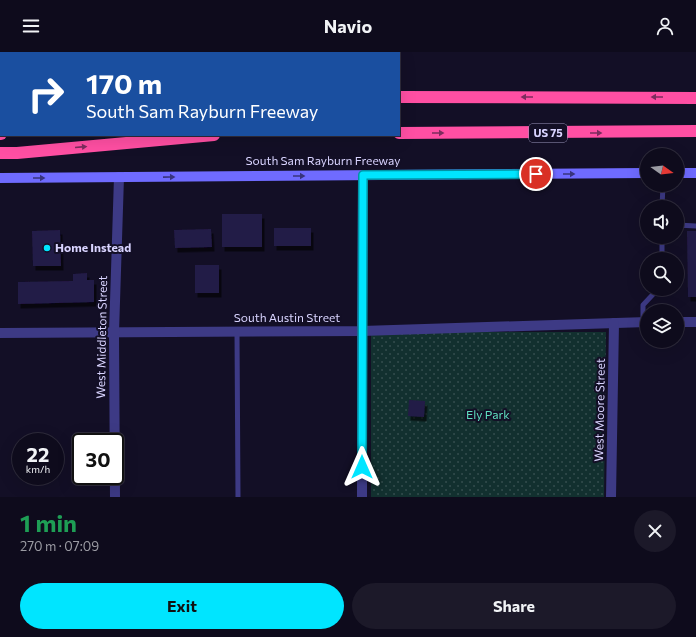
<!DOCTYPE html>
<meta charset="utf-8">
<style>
:root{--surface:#0e0b1c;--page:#1c1929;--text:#f1f3f6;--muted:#9b9ba3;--line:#2e2b3b;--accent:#00e5ff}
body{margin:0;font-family:Commissioner,sans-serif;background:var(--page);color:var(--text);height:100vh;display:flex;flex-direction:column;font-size:15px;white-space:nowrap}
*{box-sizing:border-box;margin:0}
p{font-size:13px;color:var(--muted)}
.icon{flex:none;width:22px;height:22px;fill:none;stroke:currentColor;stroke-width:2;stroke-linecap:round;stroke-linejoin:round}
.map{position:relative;height:445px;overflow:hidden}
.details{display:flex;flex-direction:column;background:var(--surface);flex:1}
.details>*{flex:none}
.hud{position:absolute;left:0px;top:0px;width:400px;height:84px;box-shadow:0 4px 16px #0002,0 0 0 1px var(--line);background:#1a4fa0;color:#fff;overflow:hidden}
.needle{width:26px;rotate:104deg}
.controls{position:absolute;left:640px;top:96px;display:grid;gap:8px}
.controls a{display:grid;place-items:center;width:44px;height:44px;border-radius:50%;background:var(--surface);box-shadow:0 4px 16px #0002,0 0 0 1px var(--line);font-size:20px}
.speed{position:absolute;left:12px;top:381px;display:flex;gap:8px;font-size:20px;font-weight:700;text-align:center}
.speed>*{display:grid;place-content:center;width:52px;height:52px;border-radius:50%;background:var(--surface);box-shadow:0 4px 16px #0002,0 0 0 1px var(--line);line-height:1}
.speed small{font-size:10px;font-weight:400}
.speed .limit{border:2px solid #111;border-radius:6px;background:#fff;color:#111}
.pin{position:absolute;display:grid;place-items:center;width:34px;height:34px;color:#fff;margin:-17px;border:2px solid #fff;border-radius:50%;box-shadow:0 1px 4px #0007}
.me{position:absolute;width:44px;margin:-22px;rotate:0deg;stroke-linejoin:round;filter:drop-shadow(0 0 3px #0008)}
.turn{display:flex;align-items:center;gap:14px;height:84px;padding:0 20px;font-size:18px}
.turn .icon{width:52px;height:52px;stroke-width:2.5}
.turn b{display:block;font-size:28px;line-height:34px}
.round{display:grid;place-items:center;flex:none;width:42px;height:42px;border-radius:21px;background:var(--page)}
.overview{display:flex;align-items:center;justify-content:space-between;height:68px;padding:0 20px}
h1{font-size:24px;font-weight:700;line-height:30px;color:#1e9e55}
.button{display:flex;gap:8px;margin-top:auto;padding:8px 20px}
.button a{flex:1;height:46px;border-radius:24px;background:var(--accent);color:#111;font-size:16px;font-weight:700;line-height:46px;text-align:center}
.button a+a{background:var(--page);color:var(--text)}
header{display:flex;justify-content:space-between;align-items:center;height:52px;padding:0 20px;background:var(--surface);font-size:18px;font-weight:700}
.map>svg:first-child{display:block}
.park{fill:url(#park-dots)}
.building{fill:#241b47;filter:url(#shadow)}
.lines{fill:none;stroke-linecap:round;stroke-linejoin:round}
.lane{stroke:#3d3a85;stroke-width:5}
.street{stroke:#3d3a85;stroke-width:10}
.secondary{stroke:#6f6bff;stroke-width:10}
.highway{stroke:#ff4fa3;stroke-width:12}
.oneway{fill:#7d2c5e}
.oneway2{fill:#38347d}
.route-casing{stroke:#0095a6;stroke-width:10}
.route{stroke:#00e5ff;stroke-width:7}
.poi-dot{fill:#00e5ff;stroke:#130f26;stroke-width:1.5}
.labels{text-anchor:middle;stroke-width:4;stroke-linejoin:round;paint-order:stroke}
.shield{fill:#130f26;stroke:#9e99be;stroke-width:1}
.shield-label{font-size:11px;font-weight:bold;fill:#d9d4ff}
.street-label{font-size:12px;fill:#d9d4ff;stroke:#130f26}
.poi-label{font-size:12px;font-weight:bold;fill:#d9d4ff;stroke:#130f26;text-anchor:start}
.park-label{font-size:12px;fill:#5fe0c0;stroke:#130f26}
</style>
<header><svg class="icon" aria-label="menu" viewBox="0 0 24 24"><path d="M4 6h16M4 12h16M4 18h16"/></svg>Navio<svg class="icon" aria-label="person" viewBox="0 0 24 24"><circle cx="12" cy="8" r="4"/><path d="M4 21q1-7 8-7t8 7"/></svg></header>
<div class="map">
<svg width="696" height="445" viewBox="0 0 696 445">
<defs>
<pattern id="park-dots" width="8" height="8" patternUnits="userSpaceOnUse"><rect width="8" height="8" fill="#12302f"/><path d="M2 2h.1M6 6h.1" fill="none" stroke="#344d4e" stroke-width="1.8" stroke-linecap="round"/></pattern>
<filter id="shadow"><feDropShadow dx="2.5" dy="4.5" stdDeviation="0" flood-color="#0009"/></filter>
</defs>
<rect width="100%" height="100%" fill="#130f26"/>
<polygon class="park" points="371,280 606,280 604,445 371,445"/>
<g class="building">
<rect x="222" y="162" width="40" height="33"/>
<rect x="274" y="176" width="37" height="18"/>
<polygon points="211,177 212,195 175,196 174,178"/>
<polygon points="60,178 61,214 33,214 32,179"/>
<polygon points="687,179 696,179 696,245 688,245"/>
<rect x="195" y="213" width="24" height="28"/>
<polygon points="87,221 87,228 94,228 94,250 18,252 18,230 73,229 73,222"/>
<polygon points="409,348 425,349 424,365 408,364"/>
</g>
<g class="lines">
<g class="lane">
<polyline points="662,155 663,133"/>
<polyline points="677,173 696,174"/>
<polyline points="662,207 662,185"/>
<polyline points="643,270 643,253 658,237"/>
<polyline points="237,280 238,445"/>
</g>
<g class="street">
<polyline points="677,270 696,270"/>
<polyline points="0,281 362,279 647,270"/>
<polyline points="115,445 114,281 119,125"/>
<polyline points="362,445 362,279 363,123"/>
<polyline points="611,445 614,271"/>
</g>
<g class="secondary">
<polyline points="314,1 360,0"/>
<polyline points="0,4 1,4"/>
<polyline points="677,121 696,121"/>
<polyline points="0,126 647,121"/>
</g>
<g class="highway">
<polyline points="0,29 1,29"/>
<polyline points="399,45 696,46"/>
<polyline points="0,51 1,51"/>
<polyline points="399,81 696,79"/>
<polyline points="0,82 1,82"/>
<polyline points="0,101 17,101 214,83"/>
</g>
</g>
<defs><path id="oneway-solid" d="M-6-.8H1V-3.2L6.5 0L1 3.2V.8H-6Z"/></defs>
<g class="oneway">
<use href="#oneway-solid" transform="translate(527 45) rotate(-180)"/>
<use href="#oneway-solid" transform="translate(657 45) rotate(-180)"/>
<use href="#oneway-solid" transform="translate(438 81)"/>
<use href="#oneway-solid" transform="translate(596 81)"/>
<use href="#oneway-solid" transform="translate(81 95) rotate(-5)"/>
</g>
<g class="oneway2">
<use href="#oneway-solid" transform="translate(569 122)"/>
<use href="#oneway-solid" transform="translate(299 124)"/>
<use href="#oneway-solid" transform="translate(169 125) rotate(-1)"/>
<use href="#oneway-solid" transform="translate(39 126)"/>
</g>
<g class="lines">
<defs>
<polyline id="route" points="362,415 363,123 536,122"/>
</defs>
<use href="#route" class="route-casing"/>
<use href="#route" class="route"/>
</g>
<circle class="poi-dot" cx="47" cy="196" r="4"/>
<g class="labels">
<rect class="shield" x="529" y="72" width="38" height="18" rx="3"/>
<g class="shield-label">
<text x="548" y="85">US 75</text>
</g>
<g class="street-label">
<text x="323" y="113">South Sam Rayburn Freeway</text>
<text x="287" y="270">South Austin Street</text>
<text transform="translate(102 285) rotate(-89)" y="4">West Middleton Street</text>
<text transform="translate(600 358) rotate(-89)" y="4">West Moore Street</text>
</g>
<g class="poi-label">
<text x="55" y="200">Home Instead</text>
</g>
<g class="park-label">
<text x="488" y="367">Ely Park</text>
</g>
</g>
</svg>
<div class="controls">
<a><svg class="needle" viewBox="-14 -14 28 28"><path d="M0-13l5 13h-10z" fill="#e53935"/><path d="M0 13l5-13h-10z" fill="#9b9ba3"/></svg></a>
<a><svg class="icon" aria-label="sound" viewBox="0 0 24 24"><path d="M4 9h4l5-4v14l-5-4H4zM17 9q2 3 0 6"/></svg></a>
<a><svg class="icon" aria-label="search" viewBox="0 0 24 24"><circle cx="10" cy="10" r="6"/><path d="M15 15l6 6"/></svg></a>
<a><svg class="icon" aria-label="layers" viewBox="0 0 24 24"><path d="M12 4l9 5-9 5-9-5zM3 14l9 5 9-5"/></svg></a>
</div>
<div class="speed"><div>22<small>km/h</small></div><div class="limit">30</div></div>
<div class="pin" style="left:536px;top:122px;background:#d93025"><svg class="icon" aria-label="arrive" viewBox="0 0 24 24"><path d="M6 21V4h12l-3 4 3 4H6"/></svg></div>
<svg class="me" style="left:362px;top:415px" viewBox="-20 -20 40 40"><path d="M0-17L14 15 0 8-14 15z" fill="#00e5ff" stroke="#fff" stroke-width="4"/></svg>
<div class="hud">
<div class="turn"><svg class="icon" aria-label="right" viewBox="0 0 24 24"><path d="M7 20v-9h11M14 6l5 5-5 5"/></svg><div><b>170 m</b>South Sam Rayburn Freeway</div></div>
</div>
</div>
<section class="details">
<div class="overview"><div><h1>1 min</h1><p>270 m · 07:09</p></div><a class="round"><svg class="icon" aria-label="close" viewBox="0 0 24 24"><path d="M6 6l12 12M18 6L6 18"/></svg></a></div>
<div class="button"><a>Exit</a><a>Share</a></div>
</section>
